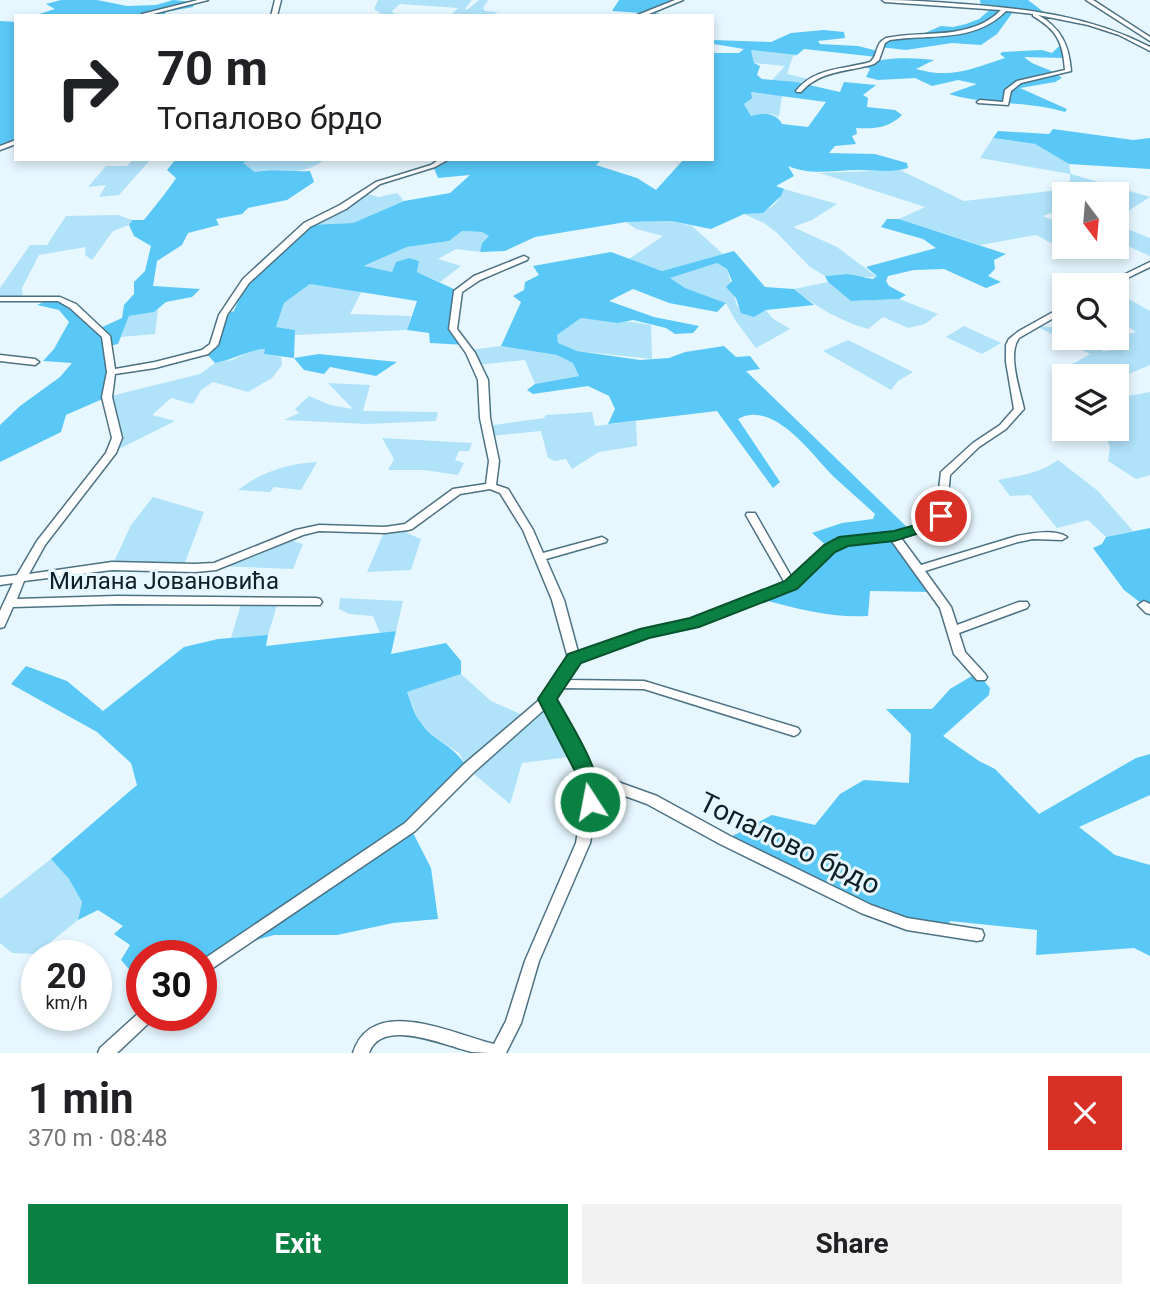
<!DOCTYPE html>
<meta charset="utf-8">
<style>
:root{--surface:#fff;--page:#f2f2f2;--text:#202124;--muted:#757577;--accent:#0b8043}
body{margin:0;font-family:Roboto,sans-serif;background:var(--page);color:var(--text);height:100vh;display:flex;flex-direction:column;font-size:26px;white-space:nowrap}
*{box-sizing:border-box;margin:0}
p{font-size:23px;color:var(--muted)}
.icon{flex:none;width:38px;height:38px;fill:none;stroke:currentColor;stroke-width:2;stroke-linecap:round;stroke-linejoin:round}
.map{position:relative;height:1053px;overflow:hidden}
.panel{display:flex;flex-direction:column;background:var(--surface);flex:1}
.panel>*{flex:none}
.top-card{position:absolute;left:14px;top:14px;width:700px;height:147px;border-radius:0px;box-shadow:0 4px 10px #0003;background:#fff;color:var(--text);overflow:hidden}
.needle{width:46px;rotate:164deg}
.tools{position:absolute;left:1052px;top:182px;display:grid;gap:14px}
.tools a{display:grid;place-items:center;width:77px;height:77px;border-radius:0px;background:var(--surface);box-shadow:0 4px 10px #0003;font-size:35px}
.speed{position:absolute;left:21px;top:940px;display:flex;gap:14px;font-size:35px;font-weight:700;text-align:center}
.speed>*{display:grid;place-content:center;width:91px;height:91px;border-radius:50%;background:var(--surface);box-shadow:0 4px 10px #0003;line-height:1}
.speed small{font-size:18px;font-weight:400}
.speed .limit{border:10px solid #d22;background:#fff;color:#111}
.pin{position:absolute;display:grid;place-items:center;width:60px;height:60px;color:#fff;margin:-30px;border:4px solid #fff;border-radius:50%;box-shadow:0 2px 7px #0007}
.me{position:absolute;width:77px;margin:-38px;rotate:349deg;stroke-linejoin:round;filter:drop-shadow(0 0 5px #0008)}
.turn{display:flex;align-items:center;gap:24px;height:147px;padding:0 28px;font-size:32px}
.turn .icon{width:91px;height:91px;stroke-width:2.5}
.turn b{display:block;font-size:49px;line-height:60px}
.round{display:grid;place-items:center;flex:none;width:74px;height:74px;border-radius:0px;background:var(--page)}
.summary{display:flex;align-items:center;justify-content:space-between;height:119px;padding:0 28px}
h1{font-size:42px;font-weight:700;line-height:52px}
.action{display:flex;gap:14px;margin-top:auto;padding:14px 28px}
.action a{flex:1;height:80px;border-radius:0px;background:var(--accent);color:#fff;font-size:28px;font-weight:700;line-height:80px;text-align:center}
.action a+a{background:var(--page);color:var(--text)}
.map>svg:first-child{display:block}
.green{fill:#b0e2fa}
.forest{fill:#59c8f7;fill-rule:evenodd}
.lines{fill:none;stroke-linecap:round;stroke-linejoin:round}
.street-casing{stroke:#4d7283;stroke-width:3}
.street{fill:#fff;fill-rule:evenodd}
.route{fill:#0b8043;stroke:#07532c;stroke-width:2}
.labels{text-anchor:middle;stroke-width:6;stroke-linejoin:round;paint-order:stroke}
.street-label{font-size:24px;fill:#101f26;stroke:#e7f7ff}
.near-street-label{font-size:28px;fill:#101f26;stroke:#e7f7ff}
</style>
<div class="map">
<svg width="1150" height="1053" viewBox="0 0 1150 1053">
<rect width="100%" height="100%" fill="#e7f7ff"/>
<g class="green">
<polygon points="378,0 472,0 465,9 467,10 479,0 488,0 483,8 485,11 498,12 489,16 454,16 451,15 458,8 400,4 391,12 395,13 392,16 384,16 374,9"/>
<polygon points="751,50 797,55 793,56 787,74 809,79 803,84 772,80 785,66 754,63"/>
<polygon points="750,92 782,96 779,117 772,114 751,116 744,104"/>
<polygon points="993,138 1035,144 1069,164 1071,174 1150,197 1117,218 1116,194 1064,194 1064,208 1043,216 1062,224 1051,227 1064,230 1064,247 1084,247 1072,254 1036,235 980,245 899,219 925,207 820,173 900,170 964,201 1050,191 1063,187 1070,181 1070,174 980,158"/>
<polygon points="134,159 150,160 119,195 99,197 106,185 88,187 106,166 127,166"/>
<path d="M250,159H326C297,180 286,165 255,172L243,163Z"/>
<path d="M784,189L837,204L812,220L793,227L837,247L877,277H857L848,274L825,276L810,267L776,232L764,223L744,214C764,213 776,209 784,189Z"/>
<polygon points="363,193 379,197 397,193 404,201 353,223 307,225"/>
<polygon points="118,215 132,220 129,225 113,231 92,260 85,255 86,247 39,255 22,288 23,299 0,299 0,288 30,245 47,245 66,216"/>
<polygon points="671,221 692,226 723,254 662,271 629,259 663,236 636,229 626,222"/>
<polygon points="1117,225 1150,238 1150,256 1117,241"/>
<polygon points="462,231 482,232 490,236 482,243 480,252 456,249 438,259 461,266 440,282 417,272 419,261 409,258 396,262 392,272 363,267 407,247 449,241"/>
<polygon points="717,263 727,269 737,306 754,317 766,310 772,318 790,329 756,348 735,320 726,303 685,288 669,278"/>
<path d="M828,282L851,301L899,299L938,314L925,324L908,328L883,317L868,329C840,321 818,308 794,289Z"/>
<polygon points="310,284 362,291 350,314 411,316 407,330 295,335 295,330 276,327 284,303"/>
<polygon points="1117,292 1150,311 1150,365 1119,378 1105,371 1086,376 1064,376 1064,406 1059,383 1062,370 1090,354 1036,326 1064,328 1064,338 1081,338 1103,351 1126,349 1114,338 1136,332 1117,318"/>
<polygon points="158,309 155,334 121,337 129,316 154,312"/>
<path d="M581,318C605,321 628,320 651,325L652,359L577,351L558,344L557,335Z"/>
<polygon points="964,326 1001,343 982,354 946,337"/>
<polygon points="848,340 913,372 898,381 891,390 823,351"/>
<polygon points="501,346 557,355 574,363 579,376 535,384 525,360 475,365 470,350"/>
<polygon points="265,349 265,354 281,357 282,365 272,378 248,392 213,382 201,390 193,404 171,398 152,415 175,421 111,453 117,438 107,397 200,374 215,363 232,360 253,350"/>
<polygon points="328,383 370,385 363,411 438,412 436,421 367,424 284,420 299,413 295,409 309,396 330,405 353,409"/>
<polygon points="1150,392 1150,475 1136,479 1108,461 1110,448 1104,429 1116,429 1117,398"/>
<polygon points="592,412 595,426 636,421 637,446 599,452 572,469 566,459 555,461 548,458 541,431 491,436 487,426 544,418 546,415"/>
<polygon points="382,438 472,443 469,451 459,451 455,460 464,463 458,475 424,470 388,470 394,459"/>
<path d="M1058,460L1098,491L1133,531L1106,537L1088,520L1057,528L1030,495L1010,496L998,480C1021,475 1039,474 1058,460Z"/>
<path d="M317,462L301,490L274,487L270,492L238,490C263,471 287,464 317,462Z"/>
<polygon points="153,497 204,512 183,568 112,566 131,525"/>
<polygon points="408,527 407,533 421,539 411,570 367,572 385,530"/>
<polygon points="282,538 303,544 293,569 216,566"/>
<polygon points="340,598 403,601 396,631 380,633 373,616 349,614 339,609"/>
<polygon points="242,601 278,602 268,635 231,638"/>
<polygon points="461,674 491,701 525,716 548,699 577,756 522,763 510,804 468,769 459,753 437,739 419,722 407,692"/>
<polygon points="51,859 69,879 82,902 78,920 36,954 12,953 0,943 0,899"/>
</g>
<g class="forest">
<polygon points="61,0 97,0 127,6 156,5 173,0 195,2 193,7 166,12 164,16 33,16 55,9 46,4"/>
<polygon points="619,0 680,0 651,10 655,13 671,16 638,16 641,13 612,11"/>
<polygon points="980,0 1028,0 1049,16 1020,11 1013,12 997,34 981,45 952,43 906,50 879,47 888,39 918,36 941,26 953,27 966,24 979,19 992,8 981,7"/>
<polygon points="0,21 16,22 16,142 0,148"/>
<path d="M824,30L844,32L845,38L818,41L820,44L858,46L878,51L877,57L804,49L797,55L751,50L754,63L760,66L757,75L762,79L796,82L840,92L844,82L876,85L863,95L868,98L867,107L895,110L902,115C889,128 874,129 856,128L857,134L852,136L856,144L835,146L829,153L875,154L907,163L908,168C892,173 876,170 859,170C834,170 811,176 788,166L794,176L776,186L784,189L781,196L763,213L744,214L711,229L671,221L626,222L535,237L505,251L480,252L482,243L489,236L482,232L462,231L449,241L407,247L364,266L392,272L396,262L409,258L419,261L417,272L458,291L453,329L466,345L430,343L429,333L407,330L417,301L310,284L284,303L276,327L295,330L294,358L319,354L397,362L376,376L330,367L324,374L304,370L294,358L264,354L265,349C247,350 233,360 215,363L205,352L214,345L223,315L234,311L246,281L307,225L353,223L404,201L450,193L470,175L438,178L433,166L446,159H602L596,165L637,178L656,190L684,159H712V53H739L744,49L714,44L712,40L771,42L791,33ZM751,92L826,102L808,127L782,124C776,112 763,113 751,116L744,104L752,98Z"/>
<path d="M1067,46L1065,58L1024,57C1035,68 1051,67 1062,78L1055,82L1020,88L1067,109L1065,112C1024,100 989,106 949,94L977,84L958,80L932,86L915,78L878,80L866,77L870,69L862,65C884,57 911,57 934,60L916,69C953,79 970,69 1005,58L1000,54L1002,52L1042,50L1052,53L1058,47Z"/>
<polygon points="1053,129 1133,140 1150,138 1150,169 1069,164 1035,144 993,138 998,131 1049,134"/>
<path d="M176,159H250L243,163L255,172C274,168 290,172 310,171L314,182L287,200L248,208L242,214L216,219L219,225L188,233L182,245L157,261L153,286L200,289L192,297L166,302L154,312L129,316L118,344L109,346L107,397L66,415L61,432L0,462V425L20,406L60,377L72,363L43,361L54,349L69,322L59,310L37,305C64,291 77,312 98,329L122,318L124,305L134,294V282L145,271L151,246L134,236L129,225L132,220H144C149,214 173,184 176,178L167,170Z"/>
<polygon points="887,219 899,219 1006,254 994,260 995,269 988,276 1001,282 986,288 944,269 914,270 888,276 886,281 889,286 906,295 899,299 851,301 828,282 825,276 848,274 873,279 877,276 866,267 936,248 923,239 881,227"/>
<path d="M734,251L765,287L794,289L814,305L766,310L754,317L741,313L736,298L726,287L732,281L727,269L717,263L670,278L685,288L726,303L717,312L669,303L633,289L609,301L654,317L699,326L693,333L675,334L666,328L633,320L618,323L581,318L557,335L558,343L577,351L640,360L669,358L685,352L724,346L736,357L750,356L760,369L746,371L911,531L895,536L935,592L870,591L868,616C831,618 793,608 758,598L791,585L829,548L812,533L842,523L873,519L875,514C861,501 847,489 834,477C812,455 774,399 738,419L780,482L773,488L717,411L608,424L615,409L609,396L588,386L533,394L527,390L535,384L579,376L573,363L557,355L501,346L521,302L513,296L524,290L525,282L539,275L533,266L611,252L662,271Z"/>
<polygon points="1150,528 1150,610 1124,590 1093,548 1102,544 1106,537"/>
<path d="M396,631L391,654L446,643L461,661V674L407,692C411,702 414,715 421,723C436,744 454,744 468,769L410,827L431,868L438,919L393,923L337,935H274L237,945L201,969V956H142V984L121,960L130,945L114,934L123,926L98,910L78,920L82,902L69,879L51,859L137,785L131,763L97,732L11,684L26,666L67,681L103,711L184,647L218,639L268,635L266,646Z"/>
<polygon points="977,673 990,688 989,695 943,736 979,761 995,769 1039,814 1136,758 1150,754 1150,795 1079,827 1115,855 1150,865 1150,956 1134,948 1036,955 1037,930 950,921 947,931 907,924 725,840 772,815 815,825 840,794 864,780 909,783 911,734 886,709 932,709 950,689"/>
</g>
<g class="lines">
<defs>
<g id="street">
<polygon points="198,0 208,0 145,16 142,14"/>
<polygon points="275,0 281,0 277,16 271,16"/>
<polygon points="675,0 683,0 644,16 635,16"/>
<path d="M882,0C909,0 936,2 963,4C1029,9 1090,16 1150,47V51L1119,35L1088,25L1038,15C1061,28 1069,45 1071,71L1021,83L1011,91L1008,105L978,103L977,102L980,100L1003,102L1005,90L1017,81L1065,70C1063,42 1057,30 1033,16V14L1006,11C975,43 930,34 890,40L885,43L879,60L874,64C848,72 820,70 801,92H797L796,91C815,67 843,70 870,62C879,55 874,44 886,38C924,30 971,41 1001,10L885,2Z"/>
<polygon points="1086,0 1093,0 1150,37 1150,41"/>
<polygon points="16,140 16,144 0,150 0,146"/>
<path d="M440,159H449L435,167L380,184L346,209L310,227L249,283L227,315L218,345L208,354L155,368L115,374L112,397L122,438L116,453L45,545L29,574L112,562L195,564L214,563L296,530L319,525L385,527L405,524L453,489L486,484L489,461L480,418L478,380L466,353L449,329L454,291L474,276L524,256L528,258L527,260L480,280L462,292L457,329L475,353L488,380L490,418L499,461L496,485L508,489L533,530L543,553L602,537L607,540L606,542L546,559L564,600L578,652L642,630L691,620L785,583L746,515L747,513H755L792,578L826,546L840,539L893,533L933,521L936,516L941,472L973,443L1000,425L1014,409L1006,362V345L1009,339L1019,331L1064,306V312L1019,338C1007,354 1020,390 1024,409L1022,411L1006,429L979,447L950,475L946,516L941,525L901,538L921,565L1017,536C1032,533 1055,529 1067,537L1062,540L1033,539L1018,542L925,571L951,607L957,625L1019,602H1027L1029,605L1027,608L959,633L965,652L985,674L987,677L985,680H977L954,654L940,608L891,540L846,544L834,550L795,588L697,626L648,637L578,661L566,680L644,681L798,728L800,731L798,734L794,736L644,689L561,688L554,699L593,773L657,796L730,836L871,905L907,918L977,929L982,930L984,935L982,940L977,941L907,930L861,913L720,844L647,804L595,785L597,802L590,843L539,961L521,1023L506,1053C495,1053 483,1053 472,1052C448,1047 382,1016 369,1053H353C372,993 455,1035 494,1044L506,1021L525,961L576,843L583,802L581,777L546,708L473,773L415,831L201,976V961L405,823L463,765L544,696L568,658L552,600L523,530L500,493L490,489L460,494L412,529L408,530L385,533L319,531L303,535L216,570L195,572L112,570L24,581L17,599L117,596L316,598L320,599L322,602L320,605L117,604L13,607L4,627L0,628V611L13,583L0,585V577L17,575L37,541L106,453L112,438L102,397L107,372L102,337L70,308L58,301H0V297H60L76,304L110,336L115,369L155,362L202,350L210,344L219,315L243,279L304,223L340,205L376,182L431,165Z"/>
<polygon points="1150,262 1150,267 1113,285 1103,285"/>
<polygon points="0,355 35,359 39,362 35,365 0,361"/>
<polygon points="1144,601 1150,604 1150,614 1146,613 1138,605"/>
<polygon points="142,1010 142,1015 155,1015 152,1020 117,1053 98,1053 100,1048"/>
</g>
</defs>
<use href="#street" class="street-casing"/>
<use href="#street" class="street"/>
</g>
<path class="route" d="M941,511L949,516L942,526L894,541L848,546L835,552L797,589L699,627L649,638L581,663L557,699C570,723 610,783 597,808L590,810L583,808L578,777L538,699L568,654L640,629L690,618L785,581L824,545L839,537L894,531L919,524Z"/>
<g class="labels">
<g class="street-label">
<text x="164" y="589">Милана Јовановића</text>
</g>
<g class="near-street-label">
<text transform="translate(790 843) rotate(26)" y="10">Топалово брдо</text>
</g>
</g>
</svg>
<div class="tools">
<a><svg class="needle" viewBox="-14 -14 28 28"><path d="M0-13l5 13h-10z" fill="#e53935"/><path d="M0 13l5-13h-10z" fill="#757577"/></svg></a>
<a><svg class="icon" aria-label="search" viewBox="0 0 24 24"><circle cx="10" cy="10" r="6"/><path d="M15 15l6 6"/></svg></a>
<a><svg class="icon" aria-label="layers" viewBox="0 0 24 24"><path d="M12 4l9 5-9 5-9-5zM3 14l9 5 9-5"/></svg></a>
</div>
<div class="speed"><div>20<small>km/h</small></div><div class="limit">30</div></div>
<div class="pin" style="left:941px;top:516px;background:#d93025"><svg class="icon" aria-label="arrive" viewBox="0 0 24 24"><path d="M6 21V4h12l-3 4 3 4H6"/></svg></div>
<svg class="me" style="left:590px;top:802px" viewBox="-20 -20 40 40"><circle r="17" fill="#0b8043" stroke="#fff" stroke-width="3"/><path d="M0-11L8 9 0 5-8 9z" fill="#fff"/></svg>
<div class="top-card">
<div class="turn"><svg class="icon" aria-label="right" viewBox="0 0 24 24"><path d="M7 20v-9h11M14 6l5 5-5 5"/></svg><div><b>70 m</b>Топалово брдо</div></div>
</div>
</div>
<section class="panel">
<div class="summary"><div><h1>1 min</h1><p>370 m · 08:48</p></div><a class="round" style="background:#d93025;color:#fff"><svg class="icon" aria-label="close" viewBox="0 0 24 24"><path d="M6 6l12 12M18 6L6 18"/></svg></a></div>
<div class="action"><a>Exit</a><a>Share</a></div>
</section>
